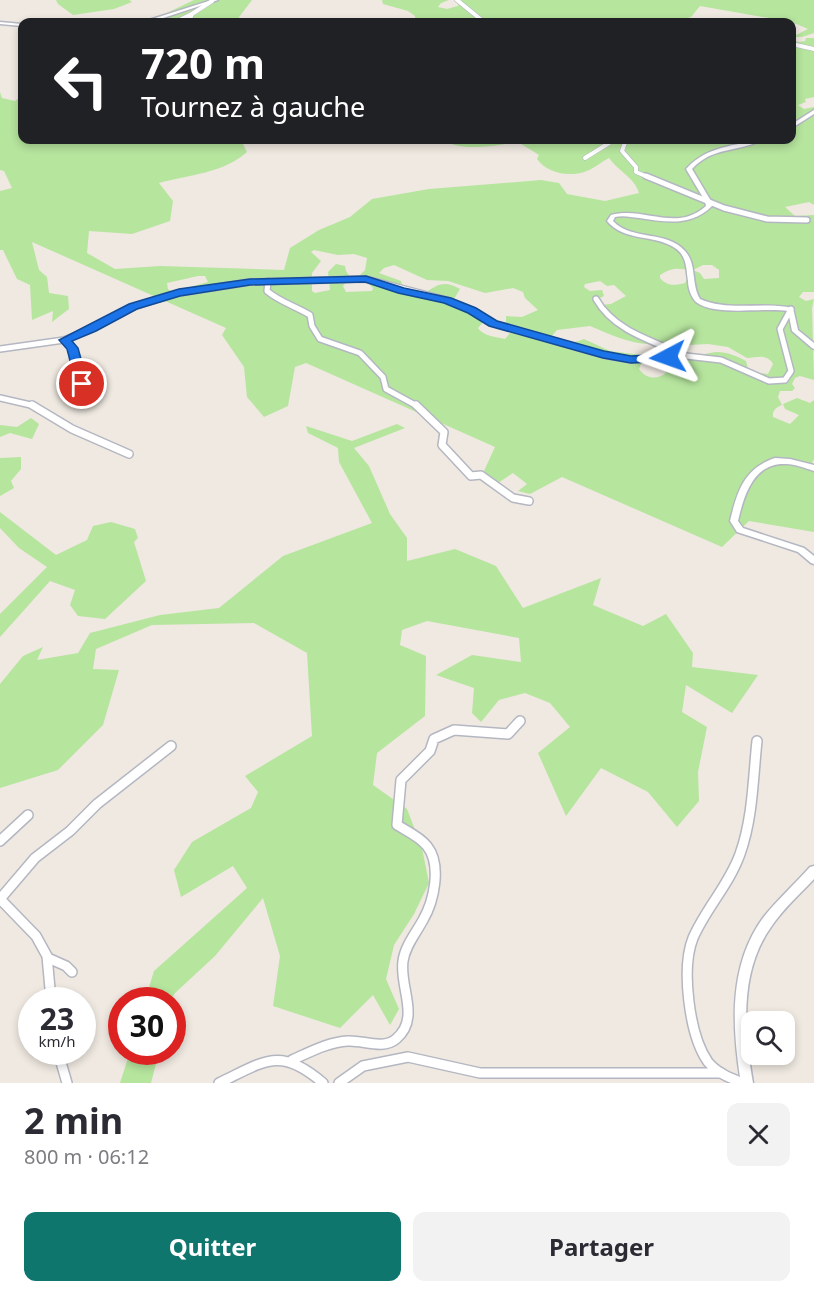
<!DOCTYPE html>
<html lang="fr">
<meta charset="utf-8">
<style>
:root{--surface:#fff;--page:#f2f2f3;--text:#2b2b33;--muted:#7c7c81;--accent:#0f766e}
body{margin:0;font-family:"Noto Sans",sans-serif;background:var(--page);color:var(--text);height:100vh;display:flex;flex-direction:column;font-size:22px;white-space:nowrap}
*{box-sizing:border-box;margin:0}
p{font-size:20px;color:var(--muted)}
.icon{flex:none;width:33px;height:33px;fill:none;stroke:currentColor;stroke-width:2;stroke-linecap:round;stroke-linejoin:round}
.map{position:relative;height:1083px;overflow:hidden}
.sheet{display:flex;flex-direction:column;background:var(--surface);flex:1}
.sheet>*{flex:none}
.banner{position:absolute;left:18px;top:18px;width:778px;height:126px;border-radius:12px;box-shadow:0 3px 9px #0003;background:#202124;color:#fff;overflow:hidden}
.fabs{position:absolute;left:741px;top:1011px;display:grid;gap:12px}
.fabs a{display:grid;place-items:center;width:54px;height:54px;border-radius:12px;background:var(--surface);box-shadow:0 3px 9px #0003;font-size:30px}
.speed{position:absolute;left:18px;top:987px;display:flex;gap:12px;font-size:30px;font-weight:700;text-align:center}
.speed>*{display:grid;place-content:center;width:78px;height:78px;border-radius:50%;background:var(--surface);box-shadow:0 3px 9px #0003;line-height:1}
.speed small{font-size:15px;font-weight:400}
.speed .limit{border:9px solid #d22;background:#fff;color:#111}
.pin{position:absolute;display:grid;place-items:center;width:51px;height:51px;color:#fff;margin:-26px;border:3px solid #fff;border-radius:50%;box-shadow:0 2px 6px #0007}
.me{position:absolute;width:66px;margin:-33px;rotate:266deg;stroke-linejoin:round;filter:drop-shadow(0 0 4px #0008)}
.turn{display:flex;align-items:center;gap:21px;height:126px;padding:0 24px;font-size:27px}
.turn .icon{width:78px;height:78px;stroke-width:2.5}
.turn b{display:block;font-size:42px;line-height:51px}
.round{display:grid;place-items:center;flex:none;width:63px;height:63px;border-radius:12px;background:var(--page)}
.summary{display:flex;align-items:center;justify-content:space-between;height:102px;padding:0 24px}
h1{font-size:36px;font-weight:700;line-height:45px}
.action{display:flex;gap:12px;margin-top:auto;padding:12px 24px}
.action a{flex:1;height:69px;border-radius:12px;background:var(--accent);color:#fff;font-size:24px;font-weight:700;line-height:69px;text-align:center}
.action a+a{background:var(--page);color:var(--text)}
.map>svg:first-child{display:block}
.green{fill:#b6e59e;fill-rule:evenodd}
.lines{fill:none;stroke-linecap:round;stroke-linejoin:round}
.minor-far3-casing{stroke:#b4b7c1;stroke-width:5}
.minor-far2-casing{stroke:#b4b7c1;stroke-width:8}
.minor-far1-casing{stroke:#b4b7c1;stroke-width:10}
.minor-casing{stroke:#b4b7c1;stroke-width:12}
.tertiary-casing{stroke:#b4b7c1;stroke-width:3}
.minor-far3{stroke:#fff;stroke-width:4}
.minor-far2{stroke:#fff;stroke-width:5}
.minor-far1{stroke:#fff;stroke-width:7}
.minor{stroke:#fff;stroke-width:9}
.tertiary{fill:#fff;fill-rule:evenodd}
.route{fill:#1a73e8;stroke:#114b97;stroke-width:1.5}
</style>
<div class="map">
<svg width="814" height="1083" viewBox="0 0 814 1083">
<rect width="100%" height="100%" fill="#efe9e1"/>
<g class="green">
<polygon points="56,0 129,0 132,2 114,9 73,15 58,4"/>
<polygon points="194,0 252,0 239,17 240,22 148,22"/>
<polygon points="382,0 449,0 441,3 438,7 447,9 458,6 459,2 455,0 814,0 814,33 802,37 792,37 808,29 792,22 700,6 691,17 674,22 415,22 415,16 408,11 383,4"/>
<path d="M806,38H814V97L805,99L806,102L798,105L804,109L814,107V205L809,202L785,207L795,216L814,215V292H803L799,297L806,301L814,299L812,308L814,380L800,376L795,378L792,384L795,388L792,391H780L778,397L782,405C776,407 772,411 773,417L790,424L799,415L785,409L783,404L797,398L810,403L814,400V460L812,462L814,465V532L749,521L722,547L562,477L530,494L518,491L527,484L513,473L498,483L484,471L495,447L306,363L295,367L288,406L264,417L247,397L244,367L222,335L226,328L32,242L39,270L47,277L49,293L68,296L69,309L52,322L53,311L32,320L30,285L17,279L3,250H0V191L12,188L4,171L0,170V92L2,98L15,101L22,96V140H69L88,144L98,143L102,140H241L247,152C224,173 188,175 159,183L173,201L170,221L132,234L89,231L87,253L115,269L160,266L284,270L290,248L319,230L350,217L372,199L429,189L541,180L559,183L567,194L605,201L639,193C635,178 618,171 609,158C601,162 592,170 584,172C568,177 547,173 537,159L539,155L518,142C492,146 465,152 441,140H767L778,144L781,142L777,140H792V40L799,42L805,41ZM314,250L338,255L354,254L367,258L365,270L360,275L373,288L372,291L346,292L343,286L350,277L346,271L345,266L336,264L328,272L330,290L315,293L312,291V273L321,261L311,252ZM394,265L427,280L448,281L485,293L513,288L523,292L525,298L538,310L522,317L506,316V323L514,328L505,339C496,337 483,336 478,328L486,319C479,304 466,306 454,299L460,289C445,280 437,284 424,294L403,287L401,281L379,273L384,268ZM703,265H712L719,270V278L704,279L700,273L695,271L689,275L685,283C674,286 667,286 660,278V275C673,267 678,268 691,271ZM198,276H205L208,282L172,292L168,289L167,283ZM600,281L607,286L614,285L626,296L611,304L601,305L598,299L604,296L602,290L590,291L584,287L585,284ZM590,326C612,335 631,345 655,344L662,354L657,359L664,366L666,373C657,380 646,379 639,369L643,359L641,355L610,351L584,339C573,344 561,344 552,336L557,330ZM708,344L728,347L747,358C756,358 767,353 773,364L768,374L749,372L746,361C737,356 727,352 717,352C706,353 699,357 688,354L686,349L689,345Z"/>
<polygon points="31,418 39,424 32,439 10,433 0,437 0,425 17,427"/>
<polygon points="397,424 405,428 354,448 369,466 390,514 407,538 407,561 455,549 496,566 523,608 601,578 593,605 643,626 666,614 693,653 692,667 758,675 732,713 686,685 682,712 707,727 698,772 699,801 677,827 648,792 601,768 566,816 538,753 570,727 550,703 525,693 499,700 481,722 472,713 474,688 436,675 472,655 521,662 519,638 427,621 402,630 400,645 426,656 425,716 377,753 373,785 407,809 422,848 429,883 414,914 394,945 386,979 399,1009 390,1025 373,995 340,1028 273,1006 280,956 263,898 215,956 174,994 172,1000 145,1000 154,971 247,888 233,866 181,897 174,870 192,842 251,808 258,792 245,776 312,736 307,653 254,623 152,625 96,649 93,669 119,670 103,725 58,770 0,788 0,684 23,656 43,647 37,660 78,653 90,633 160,615 219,608 283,556 372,523 339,462 338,448 308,433 306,426 352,441"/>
<polygon points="21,457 21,469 11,481 14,488 0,496 0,458"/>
<polygon points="0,512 56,555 87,540 93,526 111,522 135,529 138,538 134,542 146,581 105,619 78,616 70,605 75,590 50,581 0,637 0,614 47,567 19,548 0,528"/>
<polygon points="130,1052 159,1052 151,1083 120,1083"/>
</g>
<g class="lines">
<defs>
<g id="minor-far3">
<polyline points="457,0 484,22"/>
<polyline points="175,22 192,14"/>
<polyline points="189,22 192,14 212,1"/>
<polyline points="792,44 814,49"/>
<polyline points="626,140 622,151 636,167 636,172 650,178"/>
<polyline points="585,158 614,140"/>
</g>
<g id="minor-far2">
<polyline points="646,176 724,208 767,219 807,220"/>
<path d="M268,281L267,291C280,302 295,306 310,315L312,326L320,339L360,353L383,377L386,389L417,406"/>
<path d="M596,299C614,331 653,341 684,355"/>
<polyline points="64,340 72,347 82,384"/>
<polyline points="0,349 64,340 92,329 133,307 179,293 250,282 366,279 447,300 472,310 493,323 603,355 631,360 686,356 721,360 769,381 785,380 791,371 780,329 791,309"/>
<polyline points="0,398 35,406"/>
</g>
<g id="minor-far1">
<polyline points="32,405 72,429 129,454"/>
<polyline points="416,405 444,432 442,445 471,476 481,475 513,498 529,501"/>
</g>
<g id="minor">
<polyline points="0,841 28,815"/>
<polyline points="0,899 35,858 70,831 97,804 171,746"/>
<polyline points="0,899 36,936 47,956 51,1000"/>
<polyline points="48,958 66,966 72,972"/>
<polyline points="58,1052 67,1083"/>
<path d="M292,1060C310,1052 328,1042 348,1041C363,1040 383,1050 396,1039C421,1018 399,987 403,961C405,946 416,933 423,920C434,901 442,865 427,846C420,837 407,831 397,825L401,780L430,751L434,739L454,730L508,734L520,721"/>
<path d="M219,1083C265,1061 280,1046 323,1083"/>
<polyline points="339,1083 363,1066 408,1057 480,1073 721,1073"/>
<path d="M743,1083C730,1078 717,1073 708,1062C689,1035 681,968 693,938C706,908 729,885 740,854C753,818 753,778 757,741"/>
</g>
<g id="tertiary">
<polygon points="212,0 218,0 151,22 134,22 149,20"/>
<polygon points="0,22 22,24 22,26 0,24"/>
<polygon points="814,110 814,114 792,128 792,124"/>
<path d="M755,140H762C737,153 713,146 692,169L711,201L712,206C691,227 666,222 639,218C631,217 623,215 615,217L613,221C632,241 667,230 685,251C697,264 691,284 700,299C730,312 762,301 793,308L798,330L814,343V349L812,348L792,331L788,311C763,307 716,317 696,302C691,297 688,288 688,281C686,268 687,256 675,248C654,234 624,242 607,221L611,215C644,206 676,233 706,206L705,201L686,169L687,168C707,147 729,147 755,140Z"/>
<path d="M775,458L790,459L814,465V471C805,468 795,464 786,464C754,462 744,495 738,521L743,528L804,548L814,556V564L811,563L798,552L737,532L730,521C737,492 744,468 775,458Z"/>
<path d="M814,866V879C799,895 783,909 771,927C739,972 744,1031 753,1083H741C732,1028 728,966 763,918C777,900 795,884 810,867Z"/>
</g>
</defs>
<use href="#minor-far3" class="minor-far3-casing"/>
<use href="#minor-far2" class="minor-far2-casing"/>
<use href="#minor-far1" class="minor-far1-casing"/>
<use href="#minor" class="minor-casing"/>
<use href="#tertiary" class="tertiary-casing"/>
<use href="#minor-far3" class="minor-far3"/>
<use href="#minor-far2" class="minor-far2"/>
<use href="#minor-far1" class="minor-far1"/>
<use href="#minor" class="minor"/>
<use href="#tertiary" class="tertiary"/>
</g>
<polygon class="route" points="366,276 404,288 451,298 476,308 497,321 604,351 631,356 668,354 674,357 668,361 631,363 603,358 489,326 468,313 444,303 398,293 365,282 250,285 180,296 137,309 96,331 72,341 78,348 88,384 82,388 76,384 67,349 59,340 129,304 179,289 250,279"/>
</svg>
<div class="fabs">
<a><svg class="icon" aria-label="search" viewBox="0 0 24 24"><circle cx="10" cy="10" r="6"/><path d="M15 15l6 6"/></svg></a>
</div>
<div class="speed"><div>23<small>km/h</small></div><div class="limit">30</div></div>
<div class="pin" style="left:82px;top:384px;background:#d93025"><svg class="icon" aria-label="arrive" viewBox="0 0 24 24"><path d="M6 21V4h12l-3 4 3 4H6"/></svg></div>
<svg class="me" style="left:668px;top:357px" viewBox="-20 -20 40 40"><path d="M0-17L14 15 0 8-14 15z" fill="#1a73e8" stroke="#fff" stroke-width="4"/></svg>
<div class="banner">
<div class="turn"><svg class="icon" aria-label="left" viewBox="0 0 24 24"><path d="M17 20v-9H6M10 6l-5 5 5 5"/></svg><div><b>720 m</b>Tournez à gauche</div></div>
</div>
</div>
<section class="sheet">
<div class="summary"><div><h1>2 min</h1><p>800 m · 06:12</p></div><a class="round"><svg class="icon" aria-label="close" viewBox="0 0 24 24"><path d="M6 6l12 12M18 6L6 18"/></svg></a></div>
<div class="action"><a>Quitter</a><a>Partager</a></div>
</section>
